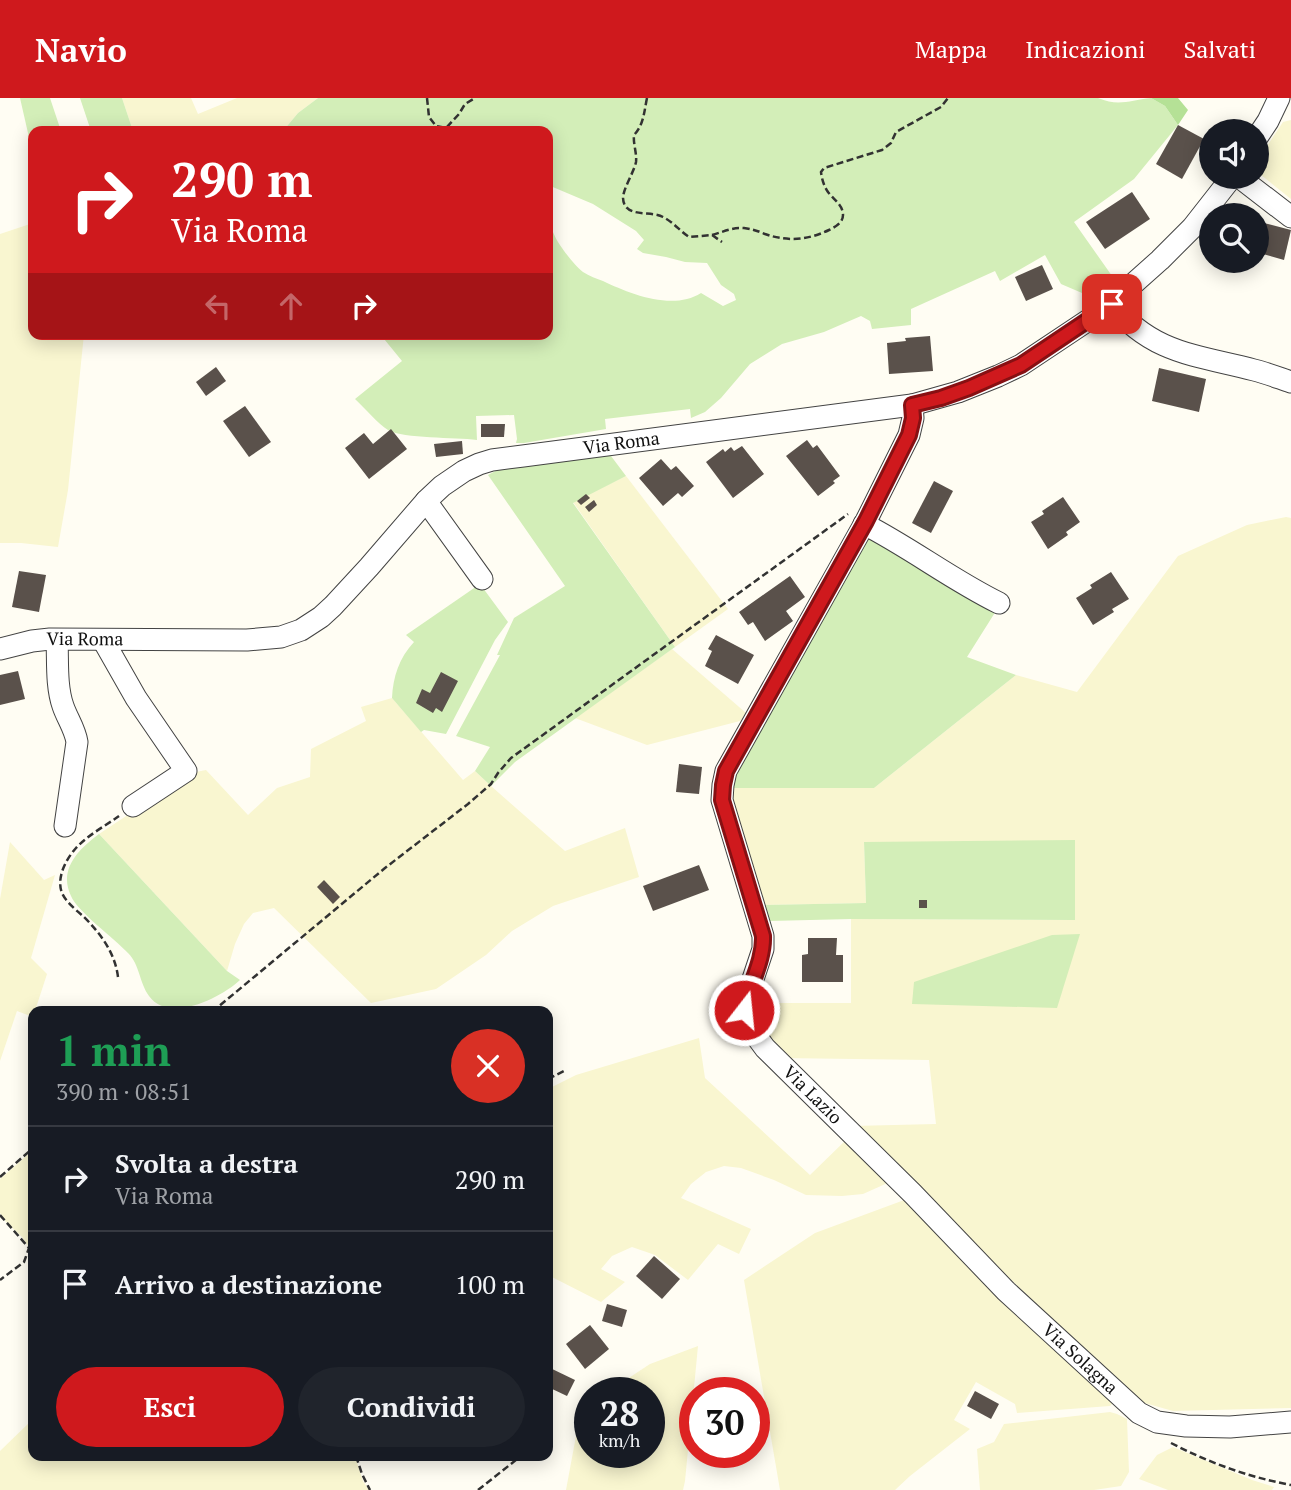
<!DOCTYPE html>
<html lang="it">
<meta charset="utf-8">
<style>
:root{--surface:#171b24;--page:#20242c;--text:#f1f3f6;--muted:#9ea1a6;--line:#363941;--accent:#cf191d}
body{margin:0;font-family:"PT Serif",serif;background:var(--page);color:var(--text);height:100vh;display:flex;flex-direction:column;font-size:26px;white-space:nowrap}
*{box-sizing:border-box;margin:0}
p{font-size:23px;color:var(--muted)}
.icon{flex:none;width:38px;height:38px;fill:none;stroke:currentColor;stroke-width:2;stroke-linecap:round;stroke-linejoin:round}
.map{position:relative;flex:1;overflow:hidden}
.sheet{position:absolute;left:28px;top:908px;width:525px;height:455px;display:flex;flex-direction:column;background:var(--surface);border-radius:14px;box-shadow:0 4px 18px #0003}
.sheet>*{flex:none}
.top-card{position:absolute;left:28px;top:28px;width:525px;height:214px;border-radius:14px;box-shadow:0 4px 18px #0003;background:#cf191d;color:#fff;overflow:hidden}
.buttons{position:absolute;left:1199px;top:21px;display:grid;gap:14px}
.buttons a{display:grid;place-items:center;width:70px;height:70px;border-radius:50%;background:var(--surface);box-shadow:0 4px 18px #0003;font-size:35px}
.speed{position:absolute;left:574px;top:1279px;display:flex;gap:14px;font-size:35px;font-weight:700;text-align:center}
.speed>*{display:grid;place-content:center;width:91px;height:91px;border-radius:50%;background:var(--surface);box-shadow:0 4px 18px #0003;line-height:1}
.speed small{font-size:18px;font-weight:400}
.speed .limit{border:10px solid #d22;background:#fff;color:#111}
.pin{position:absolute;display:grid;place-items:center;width:60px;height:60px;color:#fff;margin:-30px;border-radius:14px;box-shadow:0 4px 10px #0006}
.me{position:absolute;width:77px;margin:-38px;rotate:16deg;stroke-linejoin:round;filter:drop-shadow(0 0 5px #0008)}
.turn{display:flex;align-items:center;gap:24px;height:147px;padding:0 28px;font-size:32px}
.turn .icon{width:91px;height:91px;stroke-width:2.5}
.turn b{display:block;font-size:49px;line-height:60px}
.lanes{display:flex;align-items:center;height:66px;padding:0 28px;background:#0003;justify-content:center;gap:35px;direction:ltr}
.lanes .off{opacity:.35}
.round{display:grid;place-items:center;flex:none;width:74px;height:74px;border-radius:37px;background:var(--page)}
.head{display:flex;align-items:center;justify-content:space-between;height:119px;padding:0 28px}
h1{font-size:42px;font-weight:700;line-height:52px;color:#1e9e55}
.action{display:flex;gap:14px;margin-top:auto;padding:14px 28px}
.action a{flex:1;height:80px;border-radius:42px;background:var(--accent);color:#fff;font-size:28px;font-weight:700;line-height:80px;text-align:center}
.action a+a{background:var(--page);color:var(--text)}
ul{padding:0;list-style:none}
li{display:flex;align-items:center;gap:21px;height:105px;padding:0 28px;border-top:2px solid var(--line)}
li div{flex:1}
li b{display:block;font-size:26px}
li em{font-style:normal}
header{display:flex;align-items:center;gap:42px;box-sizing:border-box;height:98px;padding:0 35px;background:var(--accent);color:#fff}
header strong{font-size:33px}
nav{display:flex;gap:38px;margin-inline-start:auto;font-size:24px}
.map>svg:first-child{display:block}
.farmland{fill:#f9f6d0}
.green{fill:#d3eeb8}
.forest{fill:#b5e196}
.building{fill:#5a514b}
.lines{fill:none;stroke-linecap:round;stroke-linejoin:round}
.minor-casing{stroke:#434343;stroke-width:23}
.path{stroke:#323232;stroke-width:2.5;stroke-dasharray:7 3.5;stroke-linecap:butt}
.minor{stroke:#fff;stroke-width:21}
.route-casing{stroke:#871013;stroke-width:18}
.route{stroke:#cf191d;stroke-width:12}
.labels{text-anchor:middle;stroke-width:7;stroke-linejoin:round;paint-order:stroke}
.street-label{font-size:18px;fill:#101010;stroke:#fff}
</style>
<header>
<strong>Navio</strong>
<nav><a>Mappa</a><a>Indicazioni</a><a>Salvati</a></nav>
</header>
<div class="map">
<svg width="1291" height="1392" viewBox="0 0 1291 1392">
<rect width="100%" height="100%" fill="#fffdf3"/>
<g class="farmland">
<polygon points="122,0 191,0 198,16 237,0 318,0 298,15 283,33 133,33"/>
<polygon points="1291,22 1291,101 1256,73 1257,63 1283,24"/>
<polygon points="33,125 33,236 84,236 68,392 58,449 21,445 0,445 0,136"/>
<polygon points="626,378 728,511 675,549 573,404"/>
<polygon points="1286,419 1291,420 1291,1310 1173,1313 1141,1304 1057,1226 852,1028 936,1026 929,962 780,960 764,944 750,905 851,905 851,821 1075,822 864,744 866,805 763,807 729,690 874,690 1016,577 1077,594 1178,458 1247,427"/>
<polygon points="672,551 746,615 740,623 647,647 575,620"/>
<polygon points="392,600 463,682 475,673 491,688 565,753 625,730 639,779 553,808 512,833 486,857 436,891 371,905 274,810 253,815 244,826 235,846 227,873 99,736 191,675 206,672 248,717 277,690 310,679 311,651 366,623 361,609"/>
<polygon points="10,744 44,782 55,777 31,860 47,876 33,919 17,913 0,963 0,801"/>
<polygon points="699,940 705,980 810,1077 848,1040 892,1083 863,1096 842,1098 806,1097 774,1082 741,1070 724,1068 706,1074 691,1086 681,1100 751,1131 739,1156 718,1146 688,1182 655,1157 632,1149 612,1158 601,1171 625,1184 601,1204 548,1177 548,991 576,977"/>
<polygon points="33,1052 33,1169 28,1163 30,1151 22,1139 6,1124 0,1115 0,1081"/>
<polygon points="907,1101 1117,1301 1110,1308 1017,1315 1015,1306 976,1284 954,1322 970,1331 910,1378 895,1392 780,1392 744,1182 815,1135"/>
<polygon points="698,1248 685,1383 683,1392 566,1392 581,1311 590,1305 590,1354 649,1354 649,1295 606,1295 650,1266"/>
<polygon points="1110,1314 1117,1316 1127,1321 1129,1374 1121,1388 1094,1392 980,1392 977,1351 994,1344 1004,1326"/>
<polygon points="33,1321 33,1358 355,1358 363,1383 369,1392 0,1392 0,1353"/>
<polygon points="1173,1349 1252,1382 1274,1389 1272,1392 1168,1392 1139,1381 1157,1357"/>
</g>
<g class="green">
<polygon points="20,0 50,0 61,33 33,33 33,57"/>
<polygon points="80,0 122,0 133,33 91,33"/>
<path d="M318,0H1098C1119,9 1130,2 1151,0L1165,8L1178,27L1134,81L1074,124L1117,185L1096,201L1061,186L1045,157L1000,183L995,173L911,211V227L872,231L870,223L861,218L824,234L782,246L750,266L721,300L705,314L691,320L690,311L605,321L606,331L524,345H516L517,341L514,317L476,318L477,342C455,339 404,341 388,332C378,326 364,309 355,301L402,263L380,236H548V115C550,120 550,125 552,131C555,143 573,166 583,174C589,178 597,181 603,183C630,196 673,213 701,195L723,208L736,202L734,196L721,187L707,165L685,164L666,159L643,155L637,151L644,142L636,133L593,106L548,87V33H283L298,15Z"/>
<polygon points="608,354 626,378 573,405 675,549 515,664 491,688 475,673 490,649 456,638 500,557 497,557 514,520 565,488 488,377 499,371"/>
<polygon points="869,425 1006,497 967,559 1016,577 874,690 729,690"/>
<path d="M480,486L508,524L495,542L446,636L424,632L421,634L392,600C393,579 399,560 414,544L406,537Z"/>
<path d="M99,736L227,873L240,882C221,900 169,926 149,898C139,884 140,867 128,855C115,841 77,813 71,798C58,771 79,751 99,736Z"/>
<polygon points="1075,742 1075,822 851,821 769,823 763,807 866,805 864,744"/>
<polygon points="1080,836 1057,910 912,906 914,884 1052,837"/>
</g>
<polygon class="forest" points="1151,0 1178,0 1188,12 1178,27 1165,8"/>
<g class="building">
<polygon points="1178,27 1204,41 1182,81 1156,66"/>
<polygon points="1132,94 1150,121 1105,151 1086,124"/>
<polygon points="1260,124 1291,132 1284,162 1256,154 1256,139"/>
<polygon points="1042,167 1053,191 1026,203 1015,179"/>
<polygon points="930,238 933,273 889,276 887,245 906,243 905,240"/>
<polygon points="216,269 226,283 206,298 196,284"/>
<polygon points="1159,270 1206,281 1199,314 1152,303"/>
<polygon points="245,308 271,344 249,359 223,323"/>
<polygon points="481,326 505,326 504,339 481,339"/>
<polygon points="391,331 407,351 369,381 345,350 364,335 373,346"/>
<polygon points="807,342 813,350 817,347 840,378 833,383 835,385 818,398 786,358"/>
<polygon points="462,343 463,356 436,359 434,346"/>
<polygon points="742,348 764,376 733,400 706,364 723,351 725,354 731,349 734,353"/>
<polygon points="661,361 671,372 676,368 694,388 682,399 678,395 663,408 639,380"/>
<polygon points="934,383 953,393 931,435 912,425"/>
<polygon points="586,396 590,400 581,407 577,403"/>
<polygon points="1063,399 1080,424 1066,434 1068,437 1048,451 1031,424 1044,416 1042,413"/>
<polygon points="594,402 597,407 589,414 585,409"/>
<polygon points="19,473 46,477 39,514 12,509"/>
<polygon points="1111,474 1129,501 1112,511 1114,514 1093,527 1076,500 1092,490 1090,487"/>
<polygon points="790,478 805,499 786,513 793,523 765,543 753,524 748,527 739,514"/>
<polygon points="716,537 754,557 738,586 705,568 712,553 708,551"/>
<polygon points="18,573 25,601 0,607 0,577"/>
<polygon points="441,574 458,583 442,614 436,610 433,615 416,605 422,591 430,595"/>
<polygon points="679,666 702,669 699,696 676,694"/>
<polygon points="699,767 709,792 653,813 643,788"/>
<polygon points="324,782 340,799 333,806 317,789"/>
<rect x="919" y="802" width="8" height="8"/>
<polygon points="808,840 837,840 836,857 843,857 843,884 802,884 802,857 808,856"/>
<polygon points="654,1158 680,1181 662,1201 636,1178"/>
<polygon points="607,1206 627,1212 622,1229 602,1223"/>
<polygon points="590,1227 609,1251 585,1271 566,1246"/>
<polygon points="548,1269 575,1282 567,1298 548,1289"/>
<polygon points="975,1293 999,1306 991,1321 967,1308"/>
</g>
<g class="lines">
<defs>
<g id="minor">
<polyline points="1256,41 1268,23 1279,0"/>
<polyline points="1239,79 1291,119"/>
<path d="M1112,206C1152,256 1197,257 1254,272C1266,275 1279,280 1291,284"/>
<path id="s1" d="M912,307L913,320L909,337L866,423L726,673L723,687L722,702L763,838V851L747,899L744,912L751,931L765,950L913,1096L1006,1193L1139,1315L1157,1324L1186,1328L1230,1329L1291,1324"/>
<polyline points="426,403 482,481"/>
<path d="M864,426C911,450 952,482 999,505"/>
<path d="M57,542C58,563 56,588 63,608C67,620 75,631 77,644L65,728"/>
<polyline points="103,542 136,600 186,673 133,708"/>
<path id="s2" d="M0,551L32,543L50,541L247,542L281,539L301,532L321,519L333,508L369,469L426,403L442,388L464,373L479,366L492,362L523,358L912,307L958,294L998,278L1021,267L1105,211L1160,162L1192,130L1232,79"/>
</g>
</defs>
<use href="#minor" class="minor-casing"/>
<g class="path">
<polyline points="427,0 429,19 436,28 446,30 459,16 465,6 475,0"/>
<path d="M647,0C644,14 644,26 634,37C633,46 637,55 636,64C634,74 623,91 623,100C624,121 651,112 663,119C673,124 680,133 689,139L712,137L722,144"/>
<path d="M712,137C723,134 733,129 744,130C752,131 758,133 765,136C788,144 808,142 829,132C835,129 843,125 843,117C843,107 834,102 828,94C824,88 822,82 821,74L824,70L882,52L891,45L896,34L941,9L948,0"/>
<path d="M118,879C115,855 101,836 84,819C76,812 66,804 62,795C56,780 66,761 76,750C88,737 105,728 119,718"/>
<polyline points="212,914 385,770 468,706 491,686 498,675 511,660 848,416"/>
<polyline points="548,981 566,972"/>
<polyline points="0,1079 33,1050"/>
<polyline points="0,1117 29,1150 24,1164 0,1182"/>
<path d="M1171,1345C1210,1365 1248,1379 1291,1387"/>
<polyline points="356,1358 362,1376 370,1392"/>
<polyline points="478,1392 521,1358"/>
</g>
<use href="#minor" class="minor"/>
</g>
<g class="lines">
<defs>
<path id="route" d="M744,912C749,887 764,863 763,838L722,702L723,687L726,673L866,423L909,337L913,320L912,307L941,300L969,290L1021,267L1112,206"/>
</defs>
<use href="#route" class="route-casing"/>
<use href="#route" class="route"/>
</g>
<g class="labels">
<g class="street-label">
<text dy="6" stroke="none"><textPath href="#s2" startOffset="693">Via Roma</textPath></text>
<text dy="6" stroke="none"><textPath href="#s2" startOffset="86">Via Roma</textPath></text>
<text dy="6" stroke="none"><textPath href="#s1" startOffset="772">Via Lazio</textPath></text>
<text dy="6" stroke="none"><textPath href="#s1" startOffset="1148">Via Solagna</textPath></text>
</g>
</g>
</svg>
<div class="buttons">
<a><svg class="icon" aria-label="sound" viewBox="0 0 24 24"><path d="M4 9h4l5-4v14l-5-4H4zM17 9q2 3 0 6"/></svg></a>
<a><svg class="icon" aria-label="search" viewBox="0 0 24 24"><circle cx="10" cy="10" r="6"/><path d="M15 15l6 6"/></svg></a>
</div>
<div class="speed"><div>28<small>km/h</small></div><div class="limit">30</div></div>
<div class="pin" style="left:1112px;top:206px;background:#d93025"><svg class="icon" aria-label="arrive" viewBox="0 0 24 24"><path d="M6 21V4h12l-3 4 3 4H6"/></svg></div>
<svg class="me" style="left:744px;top:912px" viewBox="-20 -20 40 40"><circle r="17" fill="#cf191d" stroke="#fff" stroke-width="3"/><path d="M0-11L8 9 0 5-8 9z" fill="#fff"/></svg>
<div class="top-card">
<div class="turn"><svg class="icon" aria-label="right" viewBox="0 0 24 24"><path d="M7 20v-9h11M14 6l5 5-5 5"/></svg><div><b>290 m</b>Via Roma</div></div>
<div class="lanes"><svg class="icon off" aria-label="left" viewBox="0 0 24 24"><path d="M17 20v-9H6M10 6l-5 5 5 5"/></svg><svg class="icon off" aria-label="ahead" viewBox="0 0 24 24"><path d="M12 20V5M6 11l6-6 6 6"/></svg><svg class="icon" aria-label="right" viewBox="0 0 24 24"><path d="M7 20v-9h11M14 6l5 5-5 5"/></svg></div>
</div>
<section class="sheet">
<div class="head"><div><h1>1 min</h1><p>390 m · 08:51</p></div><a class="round" style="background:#d93025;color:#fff"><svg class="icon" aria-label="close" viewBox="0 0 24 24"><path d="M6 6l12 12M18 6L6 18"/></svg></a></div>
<ul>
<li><svg class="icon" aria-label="right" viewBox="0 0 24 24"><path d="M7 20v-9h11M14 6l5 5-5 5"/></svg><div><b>Svolta a destra</b><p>Via Roma</p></div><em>290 m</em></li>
<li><svg class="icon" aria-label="arrive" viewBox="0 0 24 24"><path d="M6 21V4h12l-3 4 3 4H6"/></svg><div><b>Arrivo a destinazione</b></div><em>100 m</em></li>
</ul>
<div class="action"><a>Esci</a><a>Condividi</a></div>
</section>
</div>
